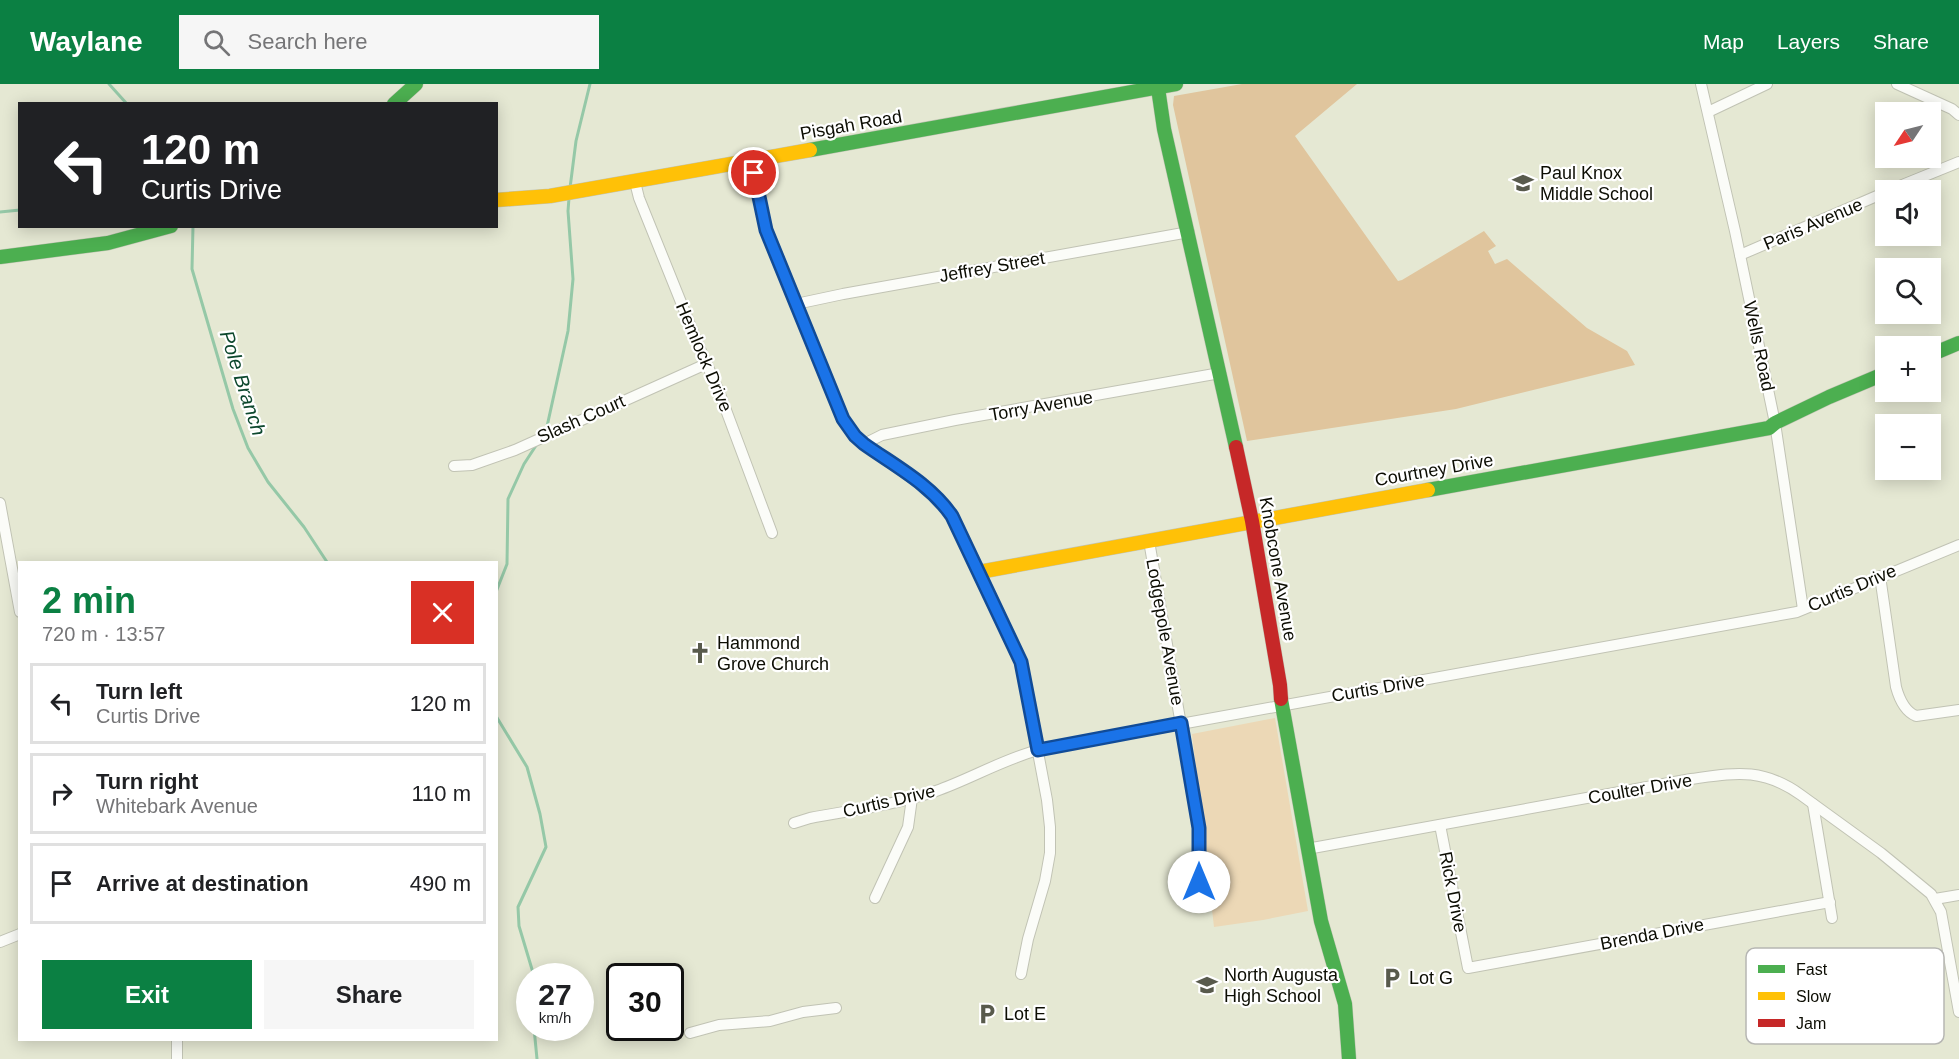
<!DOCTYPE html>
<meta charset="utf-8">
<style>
:root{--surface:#fff;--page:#f6f6f6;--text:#202124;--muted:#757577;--line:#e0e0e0;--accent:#0b8043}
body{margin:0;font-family:Helvetica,sans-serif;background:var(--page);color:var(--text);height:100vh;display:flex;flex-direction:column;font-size:22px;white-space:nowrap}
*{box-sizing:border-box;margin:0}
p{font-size:20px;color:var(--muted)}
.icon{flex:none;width:33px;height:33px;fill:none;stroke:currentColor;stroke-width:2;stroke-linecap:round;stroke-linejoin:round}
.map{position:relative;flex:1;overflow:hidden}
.panel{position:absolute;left:18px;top:477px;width:480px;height:480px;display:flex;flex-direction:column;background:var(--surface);border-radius:0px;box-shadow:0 3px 15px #0003}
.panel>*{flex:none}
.top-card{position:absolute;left:18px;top:18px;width:480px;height:126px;border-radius:0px;box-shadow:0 3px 15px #0003;background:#202124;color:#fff;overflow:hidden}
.needle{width:39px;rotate:235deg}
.buttons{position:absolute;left:1875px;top:18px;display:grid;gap:12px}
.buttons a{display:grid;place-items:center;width:66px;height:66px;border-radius:0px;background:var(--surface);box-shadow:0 3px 15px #0003;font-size:30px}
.speed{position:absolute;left:516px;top:879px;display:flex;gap:12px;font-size:30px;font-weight:700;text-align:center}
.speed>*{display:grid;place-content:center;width:78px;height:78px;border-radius:50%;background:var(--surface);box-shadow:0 3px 15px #0003;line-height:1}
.speed small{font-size:15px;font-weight:400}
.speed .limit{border:3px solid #111;border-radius:9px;background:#fff;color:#111}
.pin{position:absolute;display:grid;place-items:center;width:51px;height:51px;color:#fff;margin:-26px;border:3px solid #fff;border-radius:50%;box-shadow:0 2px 6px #0007}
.me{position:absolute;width:66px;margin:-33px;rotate:0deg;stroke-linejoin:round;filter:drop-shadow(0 0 4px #0008)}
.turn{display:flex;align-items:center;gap:21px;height:126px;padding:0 24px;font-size:27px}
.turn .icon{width:78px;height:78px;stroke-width:2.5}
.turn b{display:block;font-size:42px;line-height:51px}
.round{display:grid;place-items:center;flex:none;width:63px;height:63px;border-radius:0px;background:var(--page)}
.head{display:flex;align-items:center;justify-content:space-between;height:102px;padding:0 24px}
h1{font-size:36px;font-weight:600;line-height:45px;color:var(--accent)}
.primary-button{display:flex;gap:12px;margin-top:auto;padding:12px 24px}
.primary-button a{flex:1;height:69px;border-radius:0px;background:var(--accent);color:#fff;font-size:24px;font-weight:600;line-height:69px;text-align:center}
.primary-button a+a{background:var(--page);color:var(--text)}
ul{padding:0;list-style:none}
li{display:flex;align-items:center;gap:18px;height:81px;margin:0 12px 9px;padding:0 12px;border:3px solid var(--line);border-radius:0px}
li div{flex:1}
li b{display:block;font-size:22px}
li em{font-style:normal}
header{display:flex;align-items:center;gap:36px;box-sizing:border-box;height:84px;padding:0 30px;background:var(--accent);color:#fff}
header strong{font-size:28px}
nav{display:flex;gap:33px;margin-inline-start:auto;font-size:21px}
.search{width:420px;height:54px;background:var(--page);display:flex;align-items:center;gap:15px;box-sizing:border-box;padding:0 21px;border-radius:0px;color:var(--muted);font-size:22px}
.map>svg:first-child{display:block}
.green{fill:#ecd8b6}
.forest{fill:#e0c59d}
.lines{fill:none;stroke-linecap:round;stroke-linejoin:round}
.stream{stroke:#95c8a7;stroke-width:3}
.street-casing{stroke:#c1c3b4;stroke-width:12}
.fast-casing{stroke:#c1c3b4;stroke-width:15}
.slow-casing{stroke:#c1c3b4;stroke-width:15}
.jam-casing{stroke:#c1c3b4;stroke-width:15}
.street{stroke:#fbfcf8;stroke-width:10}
.fast{stroke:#4caf50;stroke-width:14}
.slow{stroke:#ffc107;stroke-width:14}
.jam{stroke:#c62828;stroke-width:14}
.route-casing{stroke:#114b97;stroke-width:15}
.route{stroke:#1a73e8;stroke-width:10}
.labels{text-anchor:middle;stroke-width:4.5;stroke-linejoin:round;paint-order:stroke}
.street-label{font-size:18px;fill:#0c0d03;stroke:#fff}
.poi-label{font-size:18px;fill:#0c0d03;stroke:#fff;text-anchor:start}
.water-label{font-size:20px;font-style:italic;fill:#0d482e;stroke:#fff}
.key{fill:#fff;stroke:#b6b6b3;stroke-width:1.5}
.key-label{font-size:16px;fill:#0c0d03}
</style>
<header>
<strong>Waylane</strong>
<div class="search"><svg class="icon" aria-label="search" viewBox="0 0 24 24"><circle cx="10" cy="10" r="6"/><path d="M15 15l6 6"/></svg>Search here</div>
<nav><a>Map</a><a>Layers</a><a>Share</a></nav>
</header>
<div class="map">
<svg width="1959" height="975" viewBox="0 0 1959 975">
<rect width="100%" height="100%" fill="#e5e8d3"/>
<polygon class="green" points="1275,634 1308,827 1263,836 1214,843 1192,650"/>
<polygon class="forest" points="1242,0 1357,0 1295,52 1398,197 1402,196 1484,147 1496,162 1488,167 1495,180 1507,175 1587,244 1627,267 1635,281 1456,325 1247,357 1173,21 1174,12"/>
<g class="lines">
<g class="stream">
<polyline points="109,0 127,20"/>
<polyline points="570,104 576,57 590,0"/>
<polyline points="0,128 20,126"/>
<polyline points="193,142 192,185 233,325 248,364 268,398 304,443 327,478"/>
<polyline points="546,347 568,247 573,195 568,127 569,114"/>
<polyline points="496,508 507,480 508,415 524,380 537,360"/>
<polyline points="496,632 527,683 540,730 546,763 518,823 519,842 534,892"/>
<polyline points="534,944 537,975"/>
</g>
<defs>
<g id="street">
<polyline points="1701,0 1735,147 1775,339 1803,525"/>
<polyline points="1897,0 1952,25 1959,31"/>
<polyline points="1708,28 1767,0"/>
<path d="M752,77L766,145L843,335C870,377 923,390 952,433L1021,578L1047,716L1050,743V769L1045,797L1028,855L1021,890"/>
<polyline points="635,98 639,114 697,258 720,310 772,449"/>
<polyline points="1890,106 1959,78"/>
<polyline points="1740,171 1886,108"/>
<polyline points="796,220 843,210 1189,148"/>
<polyline points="864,360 882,351 955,336 1220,289"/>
<polyline points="454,382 472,381 515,366 706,280"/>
<polyline points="0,419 20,528"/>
<polyline points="1149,457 1199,744 1199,816"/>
<path d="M1880,492L1896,603C1899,614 1904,627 1916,632L1959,626"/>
<polyline points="1813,720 1832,834"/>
<path d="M794,739L810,734C852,726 895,721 936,707C970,695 1002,676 1038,666L1797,528L1959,461"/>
<polyline points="1440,741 1468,884 1830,818"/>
<path d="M1307,765L1691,695C1735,689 1762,683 1801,711L1881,769L1931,810L1941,828L1959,928"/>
<polyline points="875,814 908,743 912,714"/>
<polyline points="1935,815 1959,811"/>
<polyline points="0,858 20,850"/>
<polyline points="690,949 719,941 770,937 803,928 836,924"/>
<polyline points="177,975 177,956"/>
</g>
<g id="fast">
<polyline points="1158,4 1164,45 1236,363"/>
<polyline points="394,20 416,0"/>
<polyline points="810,66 1176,0"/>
<polyline points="0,173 108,159 171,142"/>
<polyline points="1930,271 1959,259"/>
<polyline points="1428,406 1769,344 1775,339 1829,313 1886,289"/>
<polyline points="1281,615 1321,837 1345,920 1349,975"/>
</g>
<g id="slow">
<polyline points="496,116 550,112 810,66"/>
<polyline points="979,488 1428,406"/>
</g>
<polyline id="jam" points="1236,363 1252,437 1280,601 1281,615"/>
</defs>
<use href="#street" class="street-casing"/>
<use href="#fast" class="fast-casing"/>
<use href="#slow" class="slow-casing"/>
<use href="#jam" class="jam-casing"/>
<use href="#street" class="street"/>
<use href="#fast" class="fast"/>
<use href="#slow" class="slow"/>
<use href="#jam" class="jam"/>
</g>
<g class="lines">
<defs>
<path id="route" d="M754,89L766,146L843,335L855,352L864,360C895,382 930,400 952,432L1021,578L1038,666L1181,639L1199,744V798"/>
</defs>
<use href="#route" class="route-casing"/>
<use href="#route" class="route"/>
</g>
<defs>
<symbol id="school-bare" viewBox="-9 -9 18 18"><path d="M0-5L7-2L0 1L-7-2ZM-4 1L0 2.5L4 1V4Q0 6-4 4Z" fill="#585a4c" stroke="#fff" stroke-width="2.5" paint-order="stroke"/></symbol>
<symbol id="church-bare" viewBox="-9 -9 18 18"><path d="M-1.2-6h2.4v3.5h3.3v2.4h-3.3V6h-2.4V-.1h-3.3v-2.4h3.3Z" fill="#585a4c" stroke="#fff" stroke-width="2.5" paint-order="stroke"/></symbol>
<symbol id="parking-bare" viewBox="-9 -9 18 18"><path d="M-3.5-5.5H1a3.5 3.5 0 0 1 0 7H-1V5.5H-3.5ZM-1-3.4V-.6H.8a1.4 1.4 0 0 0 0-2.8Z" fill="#585a4c" stroke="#fff" stroke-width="2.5" paint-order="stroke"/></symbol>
</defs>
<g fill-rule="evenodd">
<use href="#school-bare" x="1508" y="84" width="30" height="30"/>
<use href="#church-bare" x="685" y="554" width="30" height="30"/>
<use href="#parking-bare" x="1377" y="879" width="30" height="30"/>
<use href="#school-bare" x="1192" y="886" width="30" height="30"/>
<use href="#parking-bare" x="972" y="915" width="30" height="30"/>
</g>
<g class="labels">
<g class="street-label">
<text transform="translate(851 41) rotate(-10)" y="6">Pisgah Road</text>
<text transform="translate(1813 140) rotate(-23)" y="6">Paris Avenue</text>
<text transform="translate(992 183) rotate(-10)" y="6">Jeffrey Street</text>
<text transform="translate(1759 262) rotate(78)" y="6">Wells Road</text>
<text transform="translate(704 273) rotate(67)" y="6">Hemlock Drive</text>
<text transform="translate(1041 322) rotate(-10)" y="6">Torry Avenue</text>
<text transform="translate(581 335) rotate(-24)" y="6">Slash Court</text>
<text transform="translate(1434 386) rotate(-10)" y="6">Courtney Drive</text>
<text transform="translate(1278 485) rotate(80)" y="6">Knobcone Avenue</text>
<text transform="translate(1852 504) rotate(-23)" y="6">Curtis Drive</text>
<text transform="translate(1165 548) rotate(80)" y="6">Lodgepole Avenue</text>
<text transform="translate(1378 604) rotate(-10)" y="6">Curtis Drive</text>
<text transform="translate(1640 705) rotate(-10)" y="6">Coulter Drive</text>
<text transform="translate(889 717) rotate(-13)" y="6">Curtis Drive</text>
<text transform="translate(1453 808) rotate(79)" y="6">Rick Drive</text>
<text transform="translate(1652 850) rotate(-11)" y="6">Brenda Drive</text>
</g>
<g class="poi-label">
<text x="1540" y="95">Paul Knox<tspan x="1540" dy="21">Middle School</tspan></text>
<text x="717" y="565">Hammond<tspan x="717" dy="21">Grove Church</tspan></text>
<text x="1224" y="897">North Augusta<tspan x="1224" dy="21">High School</tspan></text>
<text x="1409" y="900">Lot G</text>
<text x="1004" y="936">Lot E</text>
</g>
<g class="water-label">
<text transform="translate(243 299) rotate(72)" y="7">Pole Branch</text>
</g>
</g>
<rect x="1746" y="864" width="198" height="96" rx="9" class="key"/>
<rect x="1758" y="881" width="27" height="8" fill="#4caf50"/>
<rect x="1758" y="908" width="27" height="8" fill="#ffc107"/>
<rect x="1758" y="935" width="27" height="8" fill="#c62828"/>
<g class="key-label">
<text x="1796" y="891">Fast</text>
<text x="1796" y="918">Slow</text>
<text x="1796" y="945">Jam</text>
</g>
</svg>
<div class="buttons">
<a><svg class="needle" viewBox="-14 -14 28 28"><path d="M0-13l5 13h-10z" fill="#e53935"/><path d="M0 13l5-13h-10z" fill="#757577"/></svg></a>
<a><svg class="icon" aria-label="sound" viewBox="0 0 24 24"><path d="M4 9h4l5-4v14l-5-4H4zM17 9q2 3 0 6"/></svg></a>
<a><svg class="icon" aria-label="search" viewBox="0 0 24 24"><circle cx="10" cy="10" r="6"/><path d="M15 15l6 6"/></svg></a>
<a>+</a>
<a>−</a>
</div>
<div class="speed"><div>27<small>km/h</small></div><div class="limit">30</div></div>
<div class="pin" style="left:754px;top:89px;background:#d93025"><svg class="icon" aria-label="arrive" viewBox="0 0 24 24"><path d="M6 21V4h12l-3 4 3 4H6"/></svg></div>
<svg class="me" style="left:1199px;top:798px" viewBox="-20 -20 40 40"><circle r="19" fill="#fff"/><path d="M0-13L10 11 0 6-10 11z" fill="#1a73e8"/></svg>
<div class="top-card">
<div class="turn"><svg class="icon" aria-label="left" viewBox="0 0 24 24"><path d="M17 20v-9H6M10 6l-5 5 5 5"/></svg><div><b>120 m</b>Curtis Drive</div></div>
</div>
<section class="panel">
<div class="head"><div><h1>2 min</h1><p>720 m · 13:57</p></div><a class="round" style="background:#d93025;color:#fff"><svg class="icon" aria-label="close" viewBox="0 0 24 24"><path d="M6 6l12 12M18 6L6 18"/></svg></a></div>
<ul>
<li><svg class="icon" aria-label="left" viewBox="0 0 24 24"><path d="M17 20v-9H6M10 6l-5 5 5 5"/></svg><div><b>Turn left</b><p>Curtis Drive</p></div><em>120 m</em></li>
<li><svg class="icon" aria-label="right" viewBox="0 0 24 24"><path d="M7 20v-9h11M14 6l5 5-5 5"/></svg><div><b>Turn right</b><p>Whitebark Avenue</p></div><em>110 m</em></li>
<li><svg class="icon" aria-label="arrive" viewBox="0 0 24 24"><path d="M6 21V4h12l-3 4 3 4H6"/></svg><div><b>Arrive at destination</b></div><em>490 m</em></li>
</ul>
<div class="primary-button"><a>Exit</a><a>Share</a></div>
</section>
</div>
